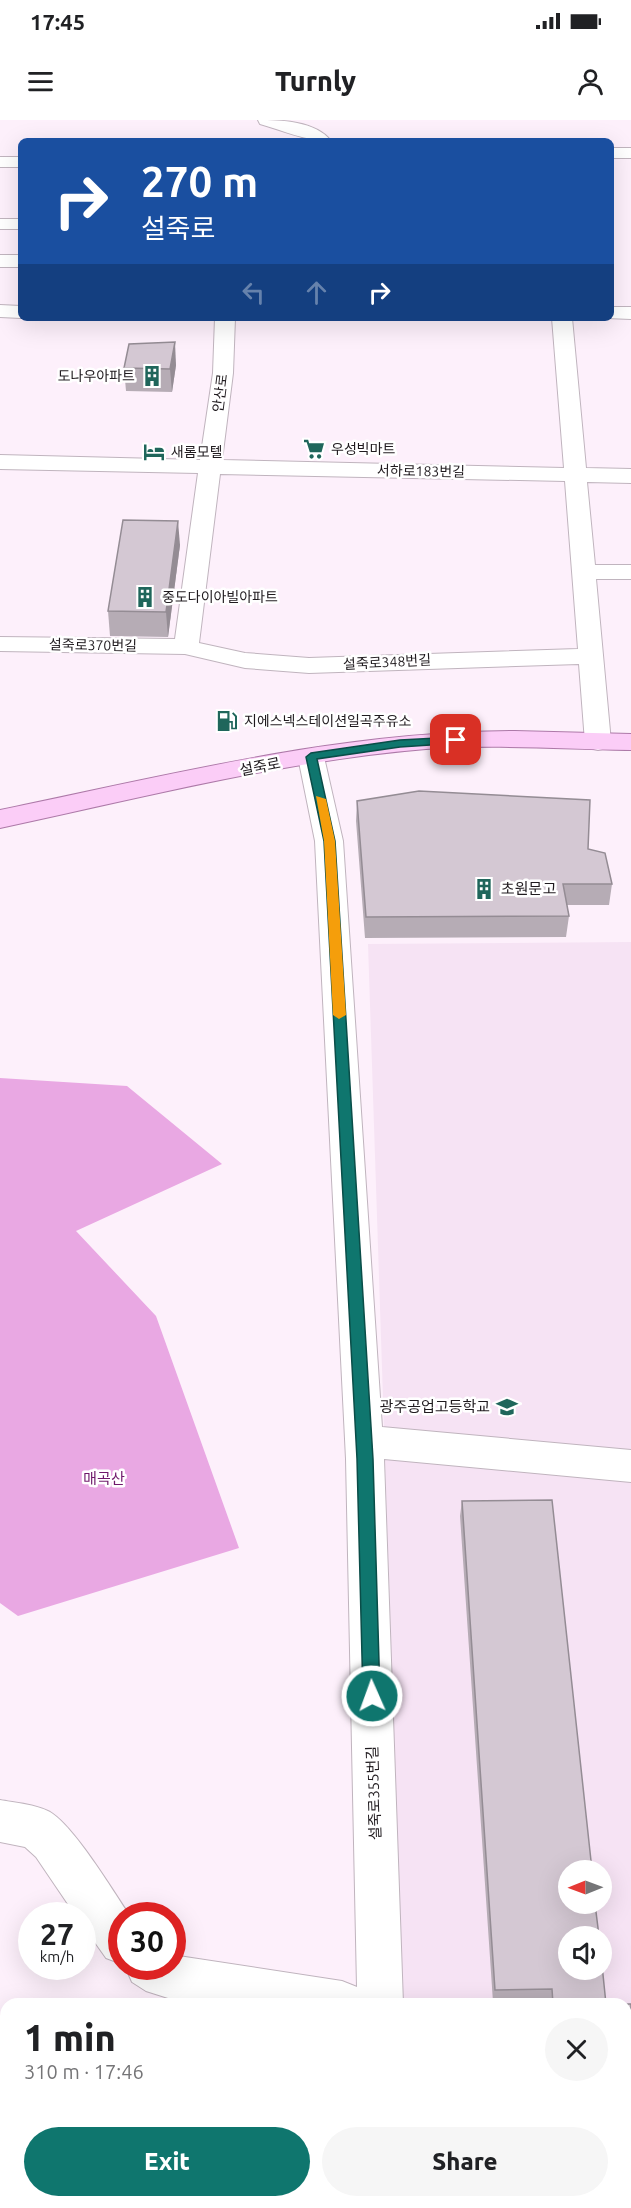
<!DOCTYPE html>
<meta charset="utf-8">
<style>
:root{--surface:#fff;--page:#f6f6f6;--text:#202124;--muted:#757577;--accent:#0f766e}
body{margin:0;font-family:Ubuntu,"Noto Sans KR",sans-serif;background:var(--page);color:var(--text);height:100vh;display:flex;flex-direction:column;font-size:22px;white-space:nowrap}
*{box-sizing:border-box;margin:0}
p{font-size:20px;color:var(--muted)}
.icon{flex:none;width:33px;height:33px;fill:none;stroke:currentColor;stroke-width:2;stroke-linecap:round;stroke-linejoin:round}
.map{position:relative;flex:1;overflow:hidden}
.drawer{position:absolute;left:0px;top:1878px;width:632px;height:210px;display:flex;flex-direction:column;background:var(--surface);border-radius:18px 18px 0 0;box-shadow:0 6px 24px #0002}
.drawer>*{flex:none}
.hud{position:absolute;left:18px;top:18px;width:596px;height:183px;border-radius:9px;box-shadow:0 6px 24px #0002;background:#1a4fa0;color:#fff;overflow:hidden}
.needle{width:39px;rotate:269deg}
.buttons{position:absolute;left:558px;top:1740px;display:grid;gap:12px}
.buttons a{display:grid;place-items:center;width:54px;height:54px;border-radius:50%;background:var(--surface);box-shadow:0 6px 24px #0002;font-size:30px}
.speed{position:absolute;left:18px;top:1782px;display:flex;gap:12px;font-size:30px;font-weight:700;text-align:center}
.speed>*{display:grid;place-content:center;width:78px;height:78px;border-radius:50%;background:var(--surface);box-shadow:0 6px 24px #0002;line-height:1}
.speed small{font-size:15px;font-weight:400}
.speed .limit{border:9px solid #d22;background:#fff;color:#111}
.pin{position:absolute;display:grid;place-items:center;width:51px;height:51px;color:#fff;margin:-26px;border-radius:12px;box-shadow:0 3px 9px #0006}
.me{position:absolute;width:66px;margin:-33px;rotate:358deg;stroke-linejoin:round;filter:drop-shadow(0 0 4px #0008)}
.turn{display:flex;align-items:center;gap:21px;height:126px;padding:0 24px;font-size:27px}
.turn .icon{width:78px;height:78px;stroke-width:2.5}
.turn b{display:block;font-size:42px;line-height:51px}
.lanes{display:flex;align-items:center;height:57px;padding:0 24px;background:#0003;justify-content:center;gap:30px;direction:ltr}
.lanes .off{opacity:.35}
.round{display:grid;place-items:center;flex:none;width:63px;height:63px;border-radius:32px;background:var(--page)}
.summary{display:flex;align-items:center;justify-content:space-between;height:102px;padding:0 24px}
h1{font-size:36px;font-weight:800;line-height:45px}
.button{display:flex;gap:12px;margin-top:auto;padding:12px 24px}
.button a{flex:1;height:69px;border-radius:36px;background:var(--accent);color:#fff;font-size:24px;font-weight:800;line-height:69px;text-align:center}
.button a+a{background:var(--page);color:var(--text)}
.status{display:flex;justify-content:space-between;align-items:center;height:42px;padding:0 30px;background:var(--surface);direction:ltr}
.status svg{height:16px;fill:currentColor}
header{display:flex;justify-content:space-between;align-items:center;height:78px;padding:0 24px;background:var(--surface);font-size:27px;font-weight:800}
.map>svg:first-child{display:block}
.built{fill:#f6e3f4;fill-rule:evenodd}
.green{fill:#e9a8e3}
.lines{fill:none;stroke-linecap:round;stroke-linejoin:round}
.minor-casing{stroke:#c0b4be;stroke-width:2}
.major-casing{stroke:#ad79a8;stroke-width:2}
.minor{fill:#fff;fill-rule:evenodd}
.major{fill:#fbcdf7;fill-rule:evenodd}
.wall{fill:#b6acb5}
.shaded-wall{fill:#948c94}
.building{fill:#d4c8d3;stroke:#948c94;stroke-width:1.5}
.route{fill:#0f766e;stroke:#0a4d48;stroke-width:1.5}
.slow{fill:#f59e0b}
.labels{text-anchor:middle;stroke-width:5;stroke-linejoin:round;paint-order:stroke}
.far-poi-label{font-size:14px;fill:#201b1f;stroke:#fff;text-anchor:start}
.far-street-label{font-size:14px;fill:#201b1f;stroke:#fff}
.street-label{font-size:15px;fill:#201b1f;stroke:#fff}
.poi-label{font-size:15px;fill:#201b1f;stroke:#fff;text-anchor:start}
.park-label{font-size:15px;fill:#6f196b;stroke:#fff}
</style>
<div class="status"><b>17:45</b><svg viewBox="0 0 49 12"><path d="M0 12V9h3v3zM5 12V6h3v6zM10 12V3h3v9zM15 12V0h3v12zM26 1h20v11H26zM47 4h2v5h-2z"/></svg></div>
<header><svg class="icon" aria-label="menu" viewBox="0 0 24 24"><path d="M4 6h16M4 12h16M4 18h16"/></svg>Turnly<svg class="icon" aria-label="person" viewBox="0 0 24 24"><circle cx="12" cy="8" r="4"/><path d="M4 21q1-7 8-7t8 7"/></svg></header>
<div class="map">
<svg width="631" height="2088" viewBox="0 0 631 2088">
<rect width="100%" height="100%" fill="#fdf0fb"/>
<path class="built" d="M631,822V2088H409V2082H626V1884H403L368,824ZM568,1750H602V1784H568ZM568,1816H602V1850H568Z"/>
<polygon class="green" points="0,958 127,966 222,1044 76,1111 156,1196 239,1428 18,1496 0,1483"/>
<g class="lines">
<defs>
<g id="minor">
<path d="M258,0C280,0 316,1 331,21C306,21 284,11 260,4Z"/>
<rect x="610" y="28" width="21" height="10"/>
<rect x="0" y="37" width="21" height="10"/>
<rect x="0" y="99" width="21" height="10"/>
<rect x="0" y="135" width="21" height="12"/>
<polygon points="0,185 21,186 21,198 0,197"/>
<polygon points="610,187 631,187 631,199 606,198 610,198"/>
<path d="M215,198H235L233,253L222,340L564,348L552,198H572L586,348L631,349V363L587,362L595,445H631V459H596L611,622L607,628L598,630L589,628L585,622L579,544L309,553L245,548L185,534L0,531V517L175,519L198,353L0,349V335L200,340L213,253ZM220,354L565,361L578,529L309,538L245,533L199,523Z"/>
<polygon points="311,629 320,631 324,637 343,721 382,1307 631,1330 631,1362 384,1339 403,1884 187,1884 146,1871 132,1862 125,1846 172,1846 172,1835 342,1861 357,1867 346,1339 315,721 298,637 302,631"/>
<path d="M0,1680C16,1683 35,1684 50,1692C74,1706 113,1771 130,1796H122V1844L106,1838L82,1804V1796H76L36,1737L25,1727L0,1722Z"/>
<rect x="357" y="2082" width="50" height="6"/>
</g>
<path id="major" d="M515,611L631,614V630C563,629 494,624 426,629C282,641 141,678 0,708V690C170,655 340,611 515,611Z"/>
</defs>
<use href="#minor" class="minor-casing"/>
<use href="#major" class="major-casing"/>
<use href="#minor" class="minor"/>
<use href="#major" class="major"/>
</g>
<g class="wall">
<polygon points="176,245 172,272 126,271 124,248"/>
<polygon points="180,425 168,517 110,516 108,491"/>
<polygon points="357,681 588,729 612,764 609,785 567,785 569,796 566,817 365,818 356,701"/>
<polygon points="462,1381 606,1884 549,1884 549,1882 493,1882 460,1396"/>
<polygon points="565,2082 626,2082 631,2088 566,2088"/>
</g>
<g class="shaded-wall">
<polygon points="175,222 176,245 172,272 170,249"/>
<polygon points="178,401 180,425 168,517 166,492"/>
</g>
<g class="building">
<polygon points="175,222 170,249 124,248 129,224"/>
<polygon points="123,400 178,401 166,492 108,491"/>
<polygon points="419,671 590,680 588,729 605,733 612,764 563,764 569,796 366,797 357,681"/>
<polygon points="552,1380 592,1750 568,1750 568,1784 595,1784 599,1816 568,1816 568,1850 602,1850 602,1845 606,1884 553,1884 552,1869 495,1870 462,1381"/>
<polygon points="626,1884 631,1884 631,2088 570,2088 570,2082 626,2082"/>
</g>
<polygon class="route" points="456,617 461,620 460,623 400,627 317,639 335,721 373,1339 380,1576 378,1582 372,1584 366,1582 363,1576 357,1339 324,721 306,637 311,633 400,620"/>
<polygon class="slow" points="316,676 326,679 335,721 346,895 339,899 333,895 324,721"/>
<defs>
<symbol id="building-bare" viewBox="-9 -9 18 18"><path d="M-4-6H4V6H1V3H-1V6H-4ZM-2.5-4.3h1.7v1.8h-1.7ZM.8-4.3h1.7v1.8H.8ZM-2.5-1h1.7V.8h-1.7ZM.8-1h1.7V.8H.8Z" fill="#1f665b" stroke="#fff" stroke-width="2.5" paint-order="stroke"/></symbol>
<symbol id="supermarket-bare" viewBox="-9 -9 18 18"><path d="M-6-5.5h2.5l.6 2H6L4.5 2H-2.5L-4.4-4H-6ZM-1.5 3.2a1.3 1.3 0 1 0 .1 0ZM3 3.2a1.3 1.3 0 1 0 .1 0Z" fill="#1f665b" stroke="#fff" stroke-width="2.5" paint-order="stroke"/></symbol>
<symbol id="hotel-bare" viewBox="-9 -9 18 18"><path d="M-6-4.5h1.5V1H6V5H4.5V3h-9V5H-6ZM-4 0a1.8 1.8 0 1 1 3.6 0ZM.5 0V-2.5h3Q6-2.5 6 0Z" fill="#1f665b" stroke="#fff" stroke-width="2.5" paint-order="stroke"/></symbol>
<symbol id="fuel-bare" viewBox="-9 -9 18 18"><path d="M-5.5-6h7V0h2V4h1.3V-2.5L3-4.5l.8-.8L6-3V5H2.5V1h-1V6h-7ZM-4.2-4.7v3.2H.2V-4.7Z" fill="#1f665b" stroke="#fff" stroke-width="2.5" paint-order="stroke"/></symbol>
<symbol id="school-bare" viewBox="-9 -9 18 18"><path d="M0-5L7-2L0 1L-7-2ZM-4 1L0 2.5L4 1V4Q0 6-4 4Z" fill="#1f665b" stroke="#fff" stroke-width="2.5" paint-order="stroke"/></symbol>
</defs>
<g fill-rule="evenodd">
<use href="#building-bare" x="137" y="241" width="30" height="30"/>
<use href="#supermarket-bare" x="299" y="314" width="30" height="30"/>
<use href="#hotel-bare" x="139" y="317" width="30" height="30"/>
<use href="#building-bare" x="130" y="462" width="30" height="30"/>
<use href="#fuel-bare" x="212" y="586" width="30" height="30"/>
<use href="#building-bare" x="469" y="754" width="30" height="30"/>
<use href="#school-bare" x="492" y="1272" width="30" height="30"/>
</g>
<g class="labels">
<g class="far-poi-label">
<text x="135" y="261" text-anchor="end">도나우아파트</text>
<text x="331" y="334">우성빅마트</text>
<text x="171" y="337">새롬모텔</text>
<text x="162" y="482">중도다이아빌아파트</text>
<text x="244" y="606">지에스넥스테이션일곡주유소</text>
</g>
<g class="far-street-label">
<text transform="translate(220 273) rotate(-83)" y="5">안산로</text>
<text transform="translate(421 351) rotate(1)" y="5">서하로183번길</text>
<text transform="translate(93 525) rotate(1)" y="5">설죽로370번길</text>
<text transform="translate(387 542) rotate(-3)" y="5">설죽로348번길</text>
</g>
<g class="street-label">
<text transform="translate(260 647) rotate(-11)" y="5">설죽로</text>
<text transform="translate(374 1673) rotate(-92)" y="5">설죽로355번길</text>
</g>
<g class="poi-label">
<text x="501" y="774">초원문고</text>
<text x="490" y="1292" text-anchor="end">광주공업고등학교</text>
</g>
<g class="park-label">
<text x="104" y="1364">매곡산</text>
</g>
</g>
</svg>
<div class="buttons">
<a><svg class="needle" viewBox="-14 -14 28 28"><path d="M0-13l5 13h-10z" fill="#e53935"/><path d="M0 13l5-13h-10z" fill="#757577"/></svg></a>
<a><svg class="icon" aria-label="sound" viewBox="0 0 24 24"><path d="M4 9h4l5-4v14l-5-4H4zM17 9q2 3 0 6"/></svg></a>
</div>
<div class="speed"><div>27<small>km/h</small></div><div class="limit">30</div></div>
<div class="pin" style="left:456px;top:620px;background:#d93025"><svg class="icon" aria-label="arrive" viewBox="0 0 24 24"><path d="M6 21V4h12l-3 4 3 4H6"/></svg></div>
<svg class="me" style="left:372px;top:1576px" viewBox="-20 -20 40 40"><circle r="17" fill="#0f766e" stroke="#fff" stroke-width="3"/><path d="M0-11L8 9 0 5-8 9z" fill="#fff"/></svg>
<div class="hud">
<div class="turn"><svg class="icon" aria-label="right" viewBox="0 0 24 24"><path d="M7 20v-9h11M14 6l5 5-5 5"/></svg><div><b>270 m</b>설죽로</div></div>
<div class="lanes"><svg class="icon off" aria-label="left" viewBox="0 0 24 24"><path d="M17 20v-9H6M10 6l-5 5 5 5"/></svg><svg class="icon off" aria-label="ahead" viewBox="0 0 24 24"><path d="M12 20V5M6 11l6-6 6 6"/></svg><svg class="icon" aria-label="right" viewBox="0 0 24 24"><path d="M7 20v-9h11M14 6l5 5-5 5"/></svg></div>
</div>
<section class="drawer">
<div class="summary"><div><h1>1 min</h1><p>310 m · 17:46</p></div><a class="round"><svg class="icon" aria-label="close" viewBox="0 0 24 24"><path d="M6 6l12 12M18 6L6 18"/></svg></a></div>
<div class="button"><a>Exit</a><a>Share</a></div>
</section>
</div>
